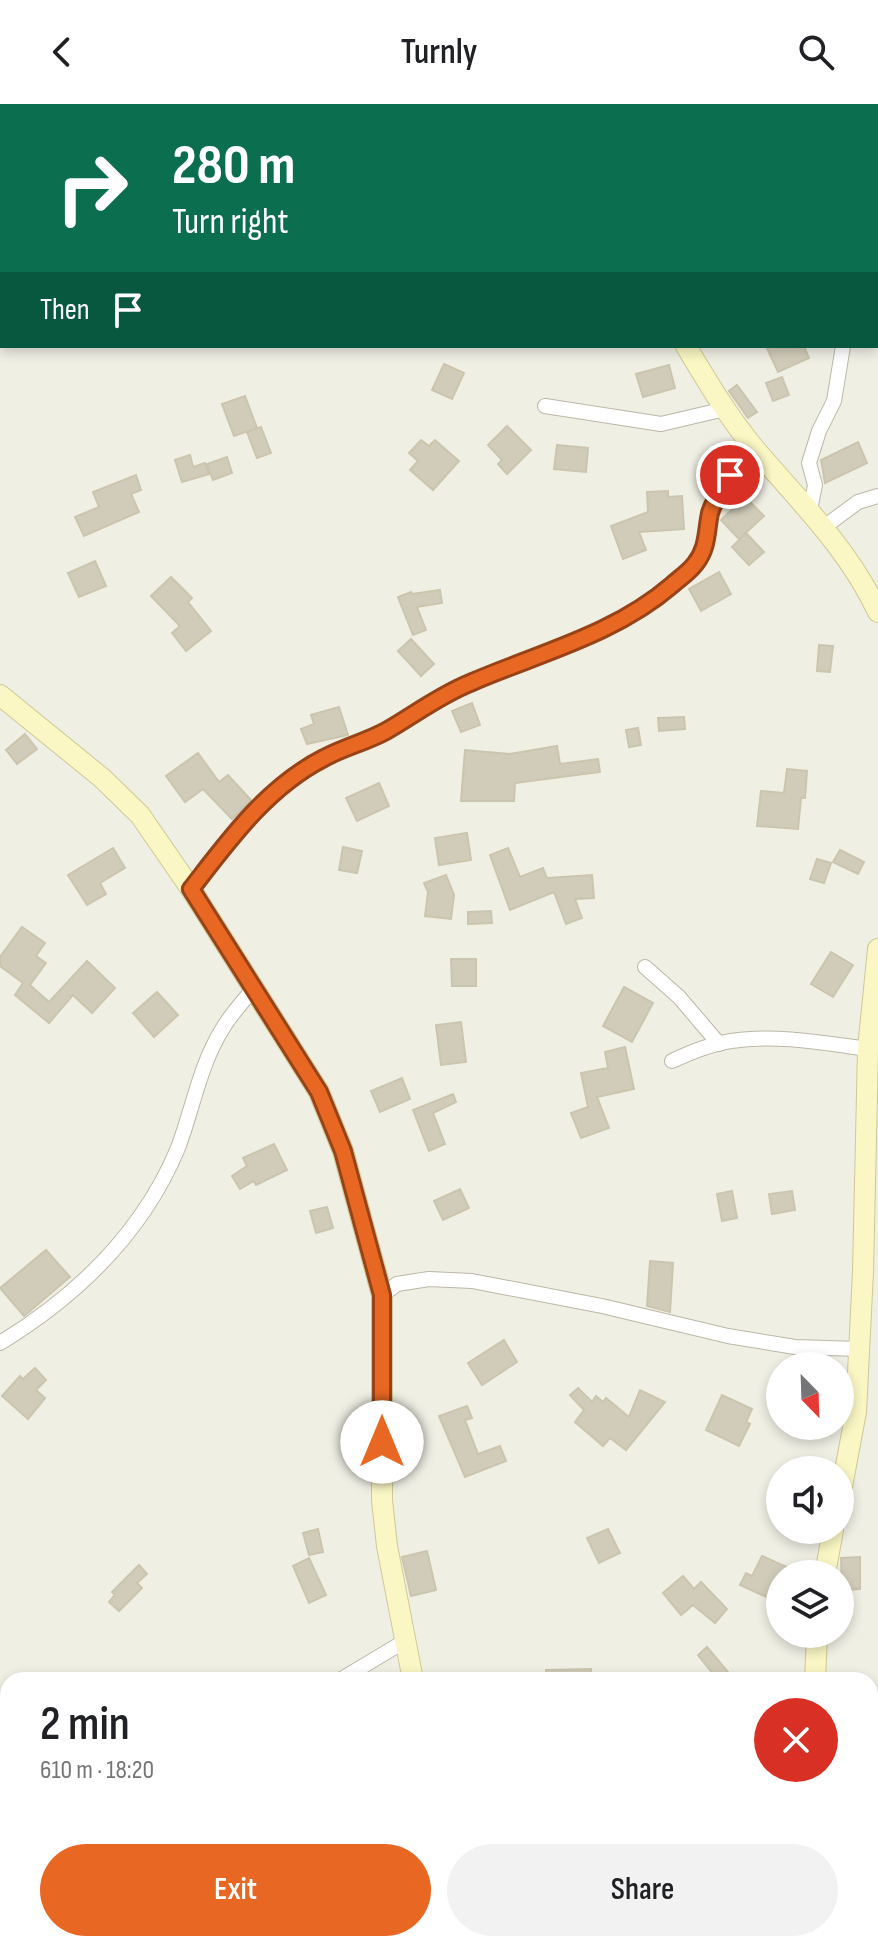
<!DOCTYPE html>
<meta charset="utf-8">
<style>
:root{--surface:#fff;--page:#f2f2f2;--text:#202124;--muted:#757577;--accent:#e86723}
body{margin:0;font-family:"Sofia Sans Condensed",sans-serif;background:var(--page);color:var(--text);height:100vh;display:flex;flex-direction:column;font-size:30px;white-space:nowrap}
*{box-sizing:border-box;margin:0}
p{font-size:26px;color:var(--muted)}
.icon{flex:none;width:44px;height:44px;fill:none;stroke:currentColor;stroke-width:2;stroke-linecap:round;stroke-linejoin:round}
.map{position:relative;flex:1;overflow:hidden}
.drawer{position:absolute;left:0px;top:1568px;width:878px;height:280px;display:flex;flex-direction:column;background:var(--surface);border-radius:24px 24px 0 0;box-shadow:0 4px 12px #0003}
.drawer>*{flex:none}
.guide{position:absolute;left:0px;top:0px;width:878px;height:244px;box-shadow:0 4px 12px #0003;background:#0b6e4f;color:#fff;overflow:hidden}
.needle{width:52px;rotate:157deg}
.controls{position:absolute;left:766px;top:1248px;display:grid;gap:16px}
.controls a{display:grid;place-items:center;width:88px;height:88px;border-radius:50%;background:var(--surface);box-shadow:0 4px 12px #0003;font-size:40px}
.pin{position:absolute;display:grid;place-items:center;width:68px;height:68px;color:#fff;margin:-34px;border:4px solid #fff;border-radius:50%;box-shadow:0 2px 8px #0007}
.me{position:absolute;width:88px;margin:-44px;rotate:0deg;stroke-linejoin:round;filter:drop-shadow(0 0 6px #0008)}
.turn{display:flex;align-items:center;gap:28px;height:168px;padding:0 40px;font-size:36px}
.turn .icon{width:104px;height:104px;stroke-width:2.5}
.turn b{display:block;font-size:56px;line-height:68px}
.then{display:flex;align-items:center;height:76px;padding:0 40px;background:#0003;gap:16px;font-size:30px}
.round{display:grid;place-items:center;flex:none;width:84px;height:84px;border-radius:42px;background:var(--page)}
.head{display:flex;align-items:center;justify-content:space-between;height:136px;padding:0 40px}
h1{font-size:48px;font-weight:600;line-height:60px}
.primary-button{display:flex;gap:16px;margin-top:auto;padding:16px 40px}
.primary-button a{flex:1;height:92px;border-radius:48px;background:var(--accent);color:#fff;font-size:32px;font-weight:600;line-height:92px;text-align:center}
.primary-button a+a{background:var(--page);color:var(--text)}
header{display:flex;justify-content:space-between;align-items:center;height:104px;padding:0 40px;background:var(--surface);font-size:36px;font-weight:600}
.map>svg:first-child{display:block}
.building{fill:#d1ccba;stroke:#cbc5ae;stroke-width:2}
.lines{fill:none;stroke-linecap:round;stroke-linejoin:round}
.street-casing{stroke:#bbb8a7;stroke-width:16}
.secondary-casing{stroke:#cdc996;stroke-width:22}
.street{stroke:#fff;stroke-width:14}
.secondary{stroke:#faf7c4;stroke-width:20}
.route-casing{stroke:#974317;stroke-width:20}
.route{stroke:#e86723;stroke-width:14}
</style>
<header><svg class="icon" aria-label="back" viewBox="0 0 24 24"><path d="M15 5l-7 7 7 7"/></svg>Turnly<svg class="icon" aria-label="search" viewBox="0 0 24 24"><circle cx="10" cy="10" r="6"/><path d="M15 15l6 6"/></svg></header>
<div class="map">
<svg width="878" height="1848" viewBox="0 0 878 1848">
<rect width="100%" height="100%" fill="#f0efe4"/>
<g class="building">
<polygon points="766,242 804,242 809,254 778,268"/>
<polygon points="444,260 464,269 452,295 432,286"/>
<polygon points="669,261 675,284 643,293 636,270"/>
<polygon points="782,273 789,291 773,297 766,279"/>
<polygon points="737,281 757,308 748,314 729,287"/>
<polygon points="245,292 257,324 234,332 222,300"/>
<polygon points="507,322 531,346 507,370 498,360 502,356 488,341"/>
<polygon points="261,323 271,349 257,354 247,328"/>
<polygon points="421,336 429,342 435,336 459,357 433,386 410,366 418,357 409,349"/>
<polygon points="858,338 867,359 825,379 821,356"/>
<polygon points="557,341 588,344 586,368 554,365"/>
<polygon points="190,351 193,363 205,359 209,370 182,378 175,356"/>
<polygon points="227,353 232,369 213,376 207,360"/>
<polygon points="136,371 141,386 131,390 139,408 84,432 75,413 99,403 93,388"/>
<polygon points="668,387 668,393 682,392 684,425 639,428 646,446 623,455 611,422 648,408 647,388"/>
<polygon points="745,393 764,412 739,435 721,416"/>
<polygon points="746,429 764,448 749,461 732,443"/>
<polygon points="95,457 106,482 79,493 68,469"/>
<polygon points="719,468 731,490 701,507 689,485"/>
<polygon points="171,473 192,494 188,498 211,527 186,547 172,529 180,522 151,492"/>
<polygon points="440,486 442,499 417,503 426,526 413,531 398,493 411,488 412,490"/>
<polygon points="411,535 434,560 421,572 398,547"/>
<polygon points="819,541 833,542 830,568 817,567"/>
<polygon points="472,599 480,621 461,628 452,607"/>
<polygon points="339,603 348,631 307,640 301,625 314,620 311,611"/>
<polygon points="684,613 685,625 659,627 658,614"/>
<polygon points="638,624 641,641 629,643 626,626"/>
<polygon points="25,630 37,645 17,660 6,646"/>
<polygon points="557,642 560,660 598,655 600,668 515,679 514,697 461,697 465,646 510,650"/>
<polygon points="198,649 219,678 228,671 251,696 232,715 203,685 185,698 166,672"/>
<polygon points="787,665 807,667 805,694 801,694 798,725 757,722 761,687 784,689"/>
<polygon points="379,679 389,702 357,717 346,694"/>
<polygon points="467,729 471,756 439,761 435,734"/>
<polygon points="343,743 362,747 357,769 339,766"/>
<polygon points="113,744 125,764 100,779 106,790 87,801 68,771"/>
<polygon points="508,744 520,773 543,764 547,774 592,771 594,794 575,795 582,814 566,820 554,788 510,806 490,751"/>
<polygon points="840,746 864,758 858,770 833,758"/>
<polygon points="817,755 831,759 824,779 810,775"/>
<polygon points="446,771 454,791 451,815 425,812 428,788 424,779"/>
<polygon points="491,807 492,819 468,820 468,808"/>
<polygon points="22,823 45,839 36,852 46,859 30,881 49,898 87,857 115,884 92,909 73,891 49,919 15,891 23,879 0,862 0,853"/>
<polygon points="831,848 853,861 833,893 811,880"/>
<polygon points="451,855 476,855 476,882 452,882"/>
<polygon points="624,883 653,899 632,938 603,922"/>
<polygon points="157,888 178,911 154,933 133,909"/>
<polygon points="461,918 466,958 441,961 436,921"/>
<polygon points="625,943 634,985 597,993 609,1024 581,1034 571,1009 588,1003 581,969 608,964 605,948"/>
<polygon points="402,974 410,995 380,1008 371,987"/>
<polygon points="453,990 456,998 433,1009 445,1040 429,1047 413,1006"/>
<polygon points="274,1040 287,1066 256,1081 254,1077 240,1085 232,1072 247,1062 243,1054"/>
<polygon points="460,1085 469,1104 443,1116 434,1097"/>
<polygon points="732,1087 737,1114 722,1117 717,1090"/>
<polygon points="792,1087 795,1106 772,1110 769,1090"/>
<polygon points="327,1103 333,1124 316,1129 310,1107"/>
<polygon points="46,1146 70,1173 24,1212 0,1184"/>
<polygon points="650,1157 673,1159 670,1208 647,1202"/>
<polygon points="504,1236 517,1258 482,1281 468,1259"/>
<polygon points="35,1264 46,1276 36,1286 45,1294 28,1315 2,1292 20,1272 23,1275"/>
<polygon points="578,1284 592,1298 596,1292 603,1298 606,1294 629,1313 640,1286 665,1298 626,1346 610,1334 603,1342 575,1318 584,1306 570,1291"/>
<polygon points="722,1291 752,1305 746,1318 750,1320 739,1342 706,1326"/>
<polygon points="467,1302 472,1314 465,1316 478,1350 500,1342 506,1357 465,1373 439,1312"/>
<polygon points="318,1425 323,1448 309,1451 303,1429"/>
<polygon points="608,1425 620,1449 599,1459 587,1434"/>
<polygon points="427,1447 436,1486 411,1492 402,1453"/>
<polygon points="762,1452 802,1470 780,1470 780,1499 740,1481 746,1469 752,1472"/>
<polygon points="860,1453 860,1485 842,1486 841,1454"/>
<polygon points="309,1454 326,1491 309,1499 293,1462"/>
<polygon points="139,1461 147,1470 137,1479 142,1484 119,1507 109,1498 115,1491 112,1488"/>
<polygon points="683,1472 694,1485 701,1478 727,1505 715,1519 693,1501 681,1511 663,1489"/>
<polygon points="707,1543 728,1568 718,1576 698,1551"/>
<polygon points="591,1565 591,1576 546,1576 546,1566"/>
</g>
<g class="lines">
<defs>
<g id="street">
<polyline points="132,2 136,0"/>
<polyline points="875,2 875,0"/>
<polyline points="0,32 2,32"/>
<polyline points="545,302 661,320 725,305"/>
<polyline points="810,406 815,381 809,359 819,327 834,297 843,242"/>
<polyline points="824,423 858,398 878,392"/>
<path d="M191,785C229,736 267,685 323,654C342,644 364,639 384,628C413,613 438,593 467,580C532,551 601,535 659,492C675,480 698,463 705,444C710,431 707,416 712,403C723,380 737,362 754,344"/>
<polyline points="645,863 679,893 719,940"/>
<path d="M672,957C691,948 711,940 731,937C776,930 824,939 868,945"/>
<polyline points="382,1191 397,1180 429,1175 472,1177 602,1202 728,1232 795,1243 860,1245"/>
<path d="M0,1239C77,1192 143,1128 178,1044C193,1004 200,960 223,924C231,910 243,898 253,885"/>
<polyline points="340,1576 405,1537"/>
</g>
<g id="secondary">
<polyline points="556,0 557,2"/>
<path d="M686,242C707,277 728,313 755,345C800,398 848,444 878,508"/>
<polyline points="0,591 102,674 140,711 191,785 319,988 343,1047 382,1191 382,1396 387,1442 413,1576"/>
<polyline points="840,1393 856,1308 863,1168 868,945 878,845"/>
<polyline points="825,1470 833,1426"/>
<polyline points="815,1576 817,1530"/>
<polyline points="0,1667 8,1670"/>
<polyline points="319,1840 333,1848"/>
<polyline points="472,1840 474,1848"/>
<polyline points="866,1840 868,1848"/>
</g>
</defs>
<use href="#street" class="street-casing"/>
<use href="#secondary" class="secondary-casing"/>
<use href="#street" class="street"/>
<use href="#secondary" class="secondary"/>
</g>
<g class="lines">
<defs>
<path id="route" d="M382,1338V1191L343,1047L319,988L191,785C229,736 267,683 324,654C344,643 366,638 386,627C414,611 440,591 470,579C539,549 614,531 672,481C680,474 689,468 695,460C708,444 706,428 710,409C714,396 723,383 730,371"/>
</defs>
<use href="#route" class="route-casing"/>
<use href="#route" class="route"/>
</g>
</svg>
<div class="controls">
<a><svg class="needle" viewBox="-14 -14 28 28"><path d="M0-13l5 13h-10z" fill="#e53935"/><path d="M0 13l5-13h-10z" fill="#757577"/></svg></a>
<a><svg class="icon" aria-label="sound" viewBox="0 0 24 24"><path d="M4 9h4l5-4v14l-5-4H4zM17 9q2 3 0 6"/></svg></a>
<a><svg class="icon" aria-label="layers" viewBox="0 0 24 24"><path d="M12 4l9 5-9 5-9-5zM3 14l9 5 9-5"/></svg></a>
</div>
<div class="pin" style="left:730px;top:371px;background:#d93025"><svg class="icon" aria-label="arrive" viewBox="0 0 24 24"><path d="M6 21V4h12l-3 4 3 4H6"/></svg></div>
<svg class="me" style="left:382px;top:1338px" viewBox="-20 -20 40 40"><circle r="19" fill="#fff"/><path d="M0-13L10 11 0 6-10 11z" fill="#e86723"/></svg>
<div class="guide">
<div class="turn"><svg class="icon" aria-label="right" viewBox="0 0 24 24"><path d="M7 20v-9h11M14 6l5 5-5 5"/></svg><div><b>280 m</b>Turn right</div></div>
<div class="then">Then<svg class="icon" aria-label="arrive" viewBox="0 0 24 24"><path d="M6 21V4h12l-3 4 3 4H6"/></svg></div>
</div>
<section class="drawer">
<div class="head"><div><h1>2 min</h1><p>610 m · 18:20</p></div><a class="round" style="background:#d93025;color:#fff"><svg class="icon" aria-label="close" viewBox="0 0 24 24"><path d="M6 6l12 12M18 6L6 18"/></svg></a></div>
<div class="primary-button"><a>Exit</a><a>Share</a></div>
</section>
</div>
